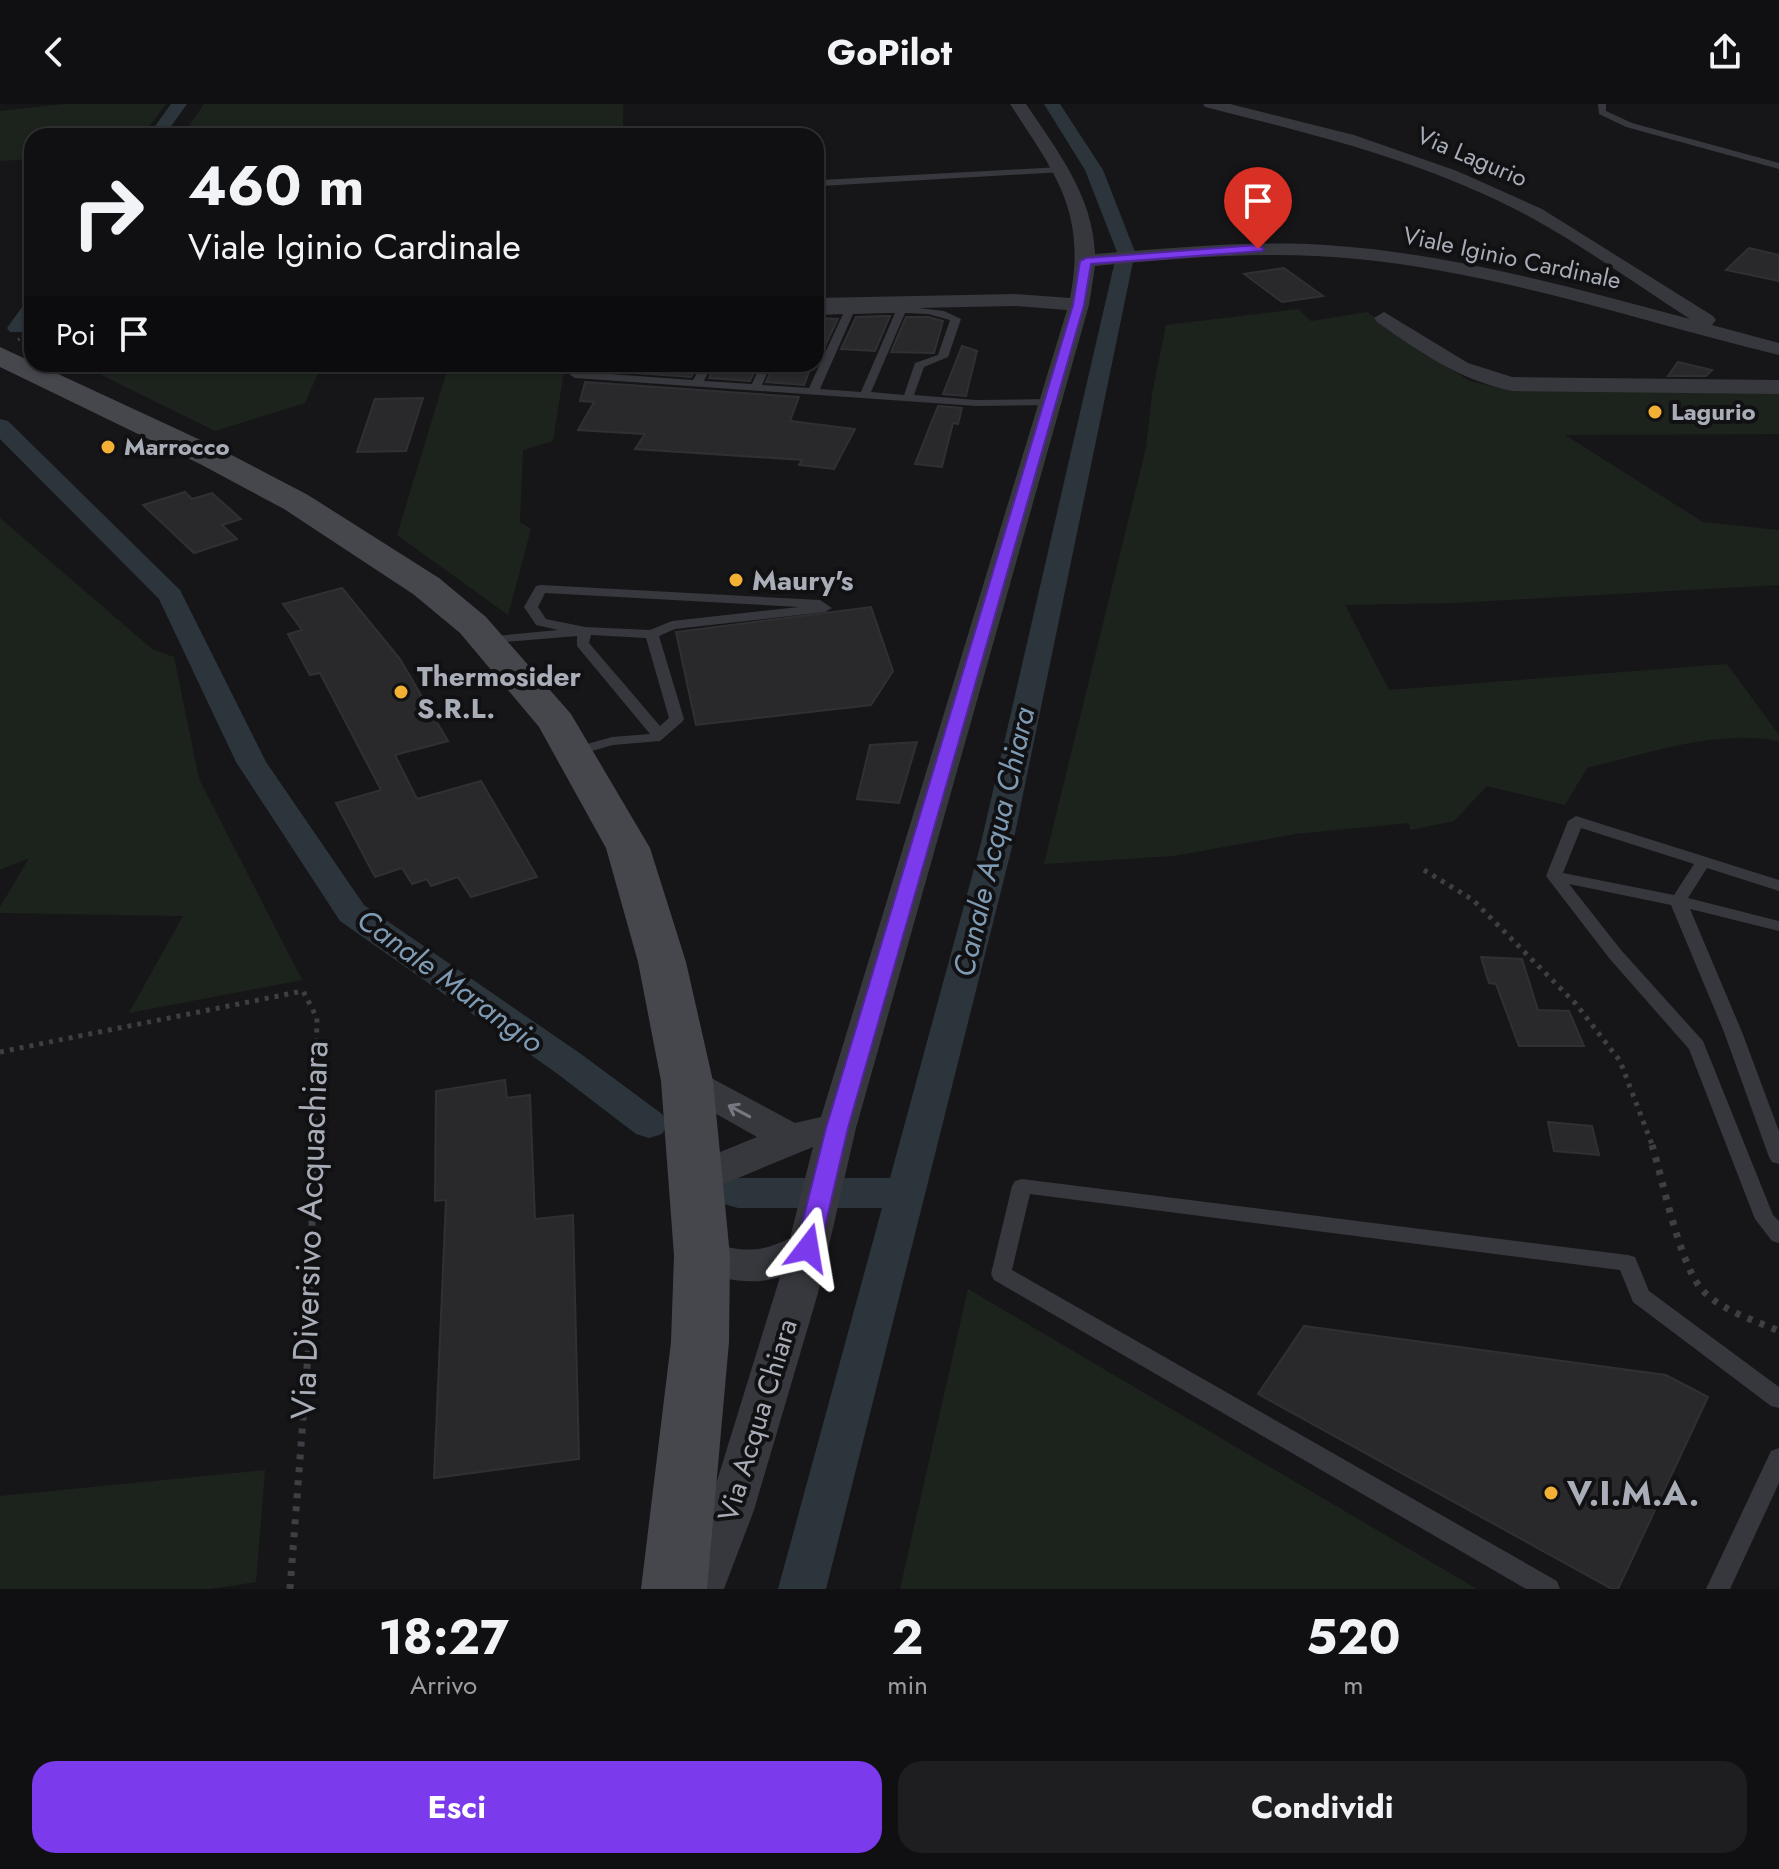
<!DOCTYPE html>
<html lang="it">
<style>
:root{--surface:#101012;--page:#1e1e20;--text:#f1f3f6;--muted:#9c9d9f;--line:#303032;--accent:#7c3aed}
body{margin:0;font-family:Jost,sans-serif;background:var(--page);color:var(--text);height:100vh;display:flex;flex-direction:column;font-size:30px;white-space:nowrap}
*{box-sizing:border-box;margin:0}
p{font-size:26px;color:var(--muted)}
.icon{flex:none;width:44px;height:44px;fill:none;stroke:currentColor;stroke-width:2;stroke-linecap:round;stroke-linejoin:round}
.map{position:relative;height:1485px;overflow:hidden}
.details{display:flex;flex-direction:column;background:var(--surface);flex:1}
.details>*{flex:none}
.guide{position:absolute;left:24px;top:24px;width:800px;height:244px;border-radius:24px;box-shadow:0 2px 6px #0004,0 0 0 2px var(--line);background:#101012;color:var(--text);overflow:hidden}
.pin{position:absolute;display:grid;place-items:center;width:68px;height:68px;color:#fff;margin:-82px -34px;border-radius:50% 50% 50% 0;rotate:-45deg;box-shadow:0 0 8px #0007}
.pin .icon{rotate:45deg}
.me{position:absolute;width:88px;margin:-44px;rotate:14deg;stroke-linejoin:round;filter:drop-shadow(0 0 6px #0008)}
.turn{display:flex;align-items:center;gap:28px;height:168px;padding:0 32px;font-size:36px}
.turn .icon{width:104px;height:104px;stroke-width:2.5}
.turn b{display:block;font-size:56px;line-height:68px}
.then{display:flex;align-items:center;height:76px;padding:0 32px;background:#0003;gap:16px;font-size:30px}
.eta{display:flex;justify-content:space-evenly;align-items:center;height:136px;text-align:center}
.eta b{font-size:48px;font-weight:700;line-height:56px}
.cta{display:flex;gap:16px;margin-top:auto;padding:16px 32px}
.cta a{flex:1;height:92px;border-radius:24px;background:var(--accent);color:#fff;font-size:32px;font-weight:700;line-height:92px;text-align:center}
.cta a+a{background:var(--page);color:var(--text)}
header{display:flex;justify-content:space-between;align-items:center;height:104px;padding:0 32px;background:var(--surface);font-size:36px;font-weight:700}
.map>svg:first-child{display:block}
.green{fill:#1c231d}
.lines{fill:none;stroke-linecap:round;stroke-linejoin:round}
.canal{fill:#2c353c;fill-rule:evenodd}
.building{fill:#29292c;stroke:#303034;stroke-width:2}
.path-far2{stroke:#3d3f44;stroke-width:3;stroke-dasharray:2 3;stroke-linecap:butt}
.path-far1{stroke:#3d3f44;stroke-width:5;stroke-dasharray:4 6;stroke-linecap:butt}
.path{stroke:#3d3f44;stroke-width:7;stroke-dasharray:5 8;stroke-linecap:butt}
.lane{fill:#37383d;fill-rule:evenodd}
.street{fill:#37383d;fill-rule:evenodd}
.secondary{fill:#45474d;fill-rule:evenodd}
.oneway{stroke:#757881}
.route{fill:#7c3aed;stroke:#51269a;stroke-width:2}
.poi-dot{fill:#f2b134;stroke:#111113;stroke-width:3}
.labels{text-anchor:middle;stroke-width:8;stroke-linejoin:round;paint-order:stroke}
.far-street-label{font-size:24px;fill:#a8adb8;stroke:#111113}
.far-poi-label{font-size:24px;font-weight:bold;fill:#a8adb8;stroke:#111113;text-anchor:start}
.poi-label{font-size:28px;font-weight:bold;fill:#a8adb8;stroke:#111113;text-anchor:start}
.street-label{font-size:28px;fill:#a8adb8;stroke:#111113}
.water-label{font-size:30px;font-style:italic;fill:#7f9bb3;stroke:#111113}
.near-street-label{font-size:34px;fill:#a8adb8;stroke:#111113}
.near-poi-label{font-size:34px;font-weight:bold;fill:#a8adb8;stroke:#111113;text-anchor:start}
</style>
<header><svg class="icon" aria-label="back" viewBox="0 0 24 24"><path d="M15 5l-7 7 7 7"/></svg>GoPilot<svg class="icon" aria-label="share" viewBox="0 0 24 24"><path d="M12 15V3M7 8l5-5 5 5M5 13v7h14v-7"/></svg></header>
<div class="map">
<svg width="1779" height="1485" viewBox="0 0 1779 1485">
<rect width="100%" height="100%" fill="#161618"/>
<g class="green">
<polygon points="64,0 166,0 142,32 32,32 32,55 0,57 0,7"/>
<polygon points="204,0 626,0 623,1 623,32 182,32"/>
<path d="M1298,205L1311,217L1367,208L1469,277L1496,283L1779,287V330L1565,331L1703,418L1779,426V481L1452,499L1345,501L1389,586L1727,560L1779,631V637C1716,625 1649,649 1587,664L1565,701L1487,682L1454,717L1410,726L1409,719L1295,730L1174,752L1044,760L1146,344L1152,290L1166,221Z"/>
<polygon points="79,260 322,260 305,299 215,327"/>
<polygon points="449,260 565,260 553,337 523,346 520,418 531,425 508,511 397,431"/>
<polygon points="0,414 152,545 174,553 199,675 302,876 129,909 183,812 0,809 0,803 29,754 0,766"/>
<polygon points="968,1185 1477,1485 900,1485"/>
<polygon points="265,1366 256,1478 210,1485 0,1485 0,1392"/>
</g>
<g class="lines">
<g class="canal">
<polygon points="171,0 187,0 164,32 148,32"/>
<polygon points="1044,0 1060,0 1103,66 1135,148 1013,739 826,1485 778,1485 882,1104 738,1104 724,1100 718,1089 724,1078 738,1074 890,1074 981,739 1117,148 1085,66"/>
<polygon points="32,197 32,217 24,228 10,228 7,224 25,199"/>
<polygon points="0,315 8,317 180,486 266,658 364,801 581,950 662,1010 668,1020 662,1030 649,1034 636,1030 555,968 340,817 236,658 159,495 0,335"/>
</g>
</g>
<g class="building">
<polygon points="1749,144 1779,151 1779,177 1726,166"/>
<polygon points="1284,164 1323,192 1282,198 1244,170"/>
<polygon points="884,212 890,212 875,247 841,245 856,213"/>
<polygon points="906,213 928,213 943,217 934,249 891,248"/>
<polygon points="816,214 838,215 824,244 816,244"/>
<polygon points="962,242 977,247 966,292 943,290"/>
<polygon points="1678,258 1712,266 1706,272 1668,272"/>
<polygon points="596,260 699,260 691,273 593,266"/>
<polygon points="715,260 758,260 750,277 709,274"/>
<polygon points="774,260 812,260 804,281 766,278"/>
<polygon points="585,278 799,293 790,317 855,325 834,365 799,361 802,356 635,345 645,330 578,326 594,298 580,297"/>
<polygon points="423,294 406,347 357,348 375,295"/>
<polygon points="938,302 962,304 958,320 953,319 942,363 915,360"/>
<polygon points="185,388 192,395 212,389 241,415 222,421 237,435 194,449 143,401"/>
<polygon points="342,484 400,555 448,637 395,651 417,695 481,677 537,773 471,793 458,773 431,782 427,775 412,780 402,764 375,773 336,699 381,686 320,569 310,571 288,530 302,526 283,500"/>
<polygon points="871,503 893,567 871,601 696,621 676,528"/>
<polygon points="917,638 899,699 857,695 870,641"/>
<polygon points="1481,853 1522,855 1538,906 1569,907 1584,942 1519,942 1496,880 1489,879"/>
<polygon points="505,976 507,994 530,991 535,1115 573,1111 579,1355 434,1374 446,1096 435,1097 436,987"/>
<polygon points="1548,1018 1592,1022 1599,1051 1554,1047"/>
<polygon points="1304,1222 1666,1271 1708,1293 1618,1485 1612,1485 1258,1290"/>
</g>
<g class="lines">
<polyline class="path-far2" points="18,236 32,227"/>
<g class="path-far1">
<polyline points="1424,766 1473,796 1576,900 1620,957 1653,1043"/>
<polyline points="0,948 303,887 317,914 314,1043"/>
</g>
<g class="path">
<path d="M1652,1041C1664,1080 1677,1150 1699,1182C1716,1205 1754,1216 1779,1227"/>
<polyline points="290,1485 309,1237 314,1041"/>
</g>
<g class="lane">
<polygon points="1598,0 1606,0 1606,7 1632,19 1779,59 1779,65 1626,23 1599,10"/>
<polygon points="1060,63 1063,64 1063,68 821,82 817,79 821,76"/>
<path d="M910,203L944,207L961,215L948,253L924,263L914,291L976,296L1049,295L1055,298L1049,301L976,302L575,274L570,271L576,260H586L582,268L693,276L702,260H712L704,277L752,280L761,260H771L762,281L809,284L843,210L816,211V205ZM889,209H895L861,288L820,285L853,210ZM905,209L928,210L950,216L938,251L915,259L904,291L871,288Z"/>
<path d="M541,481L820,496L832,504L825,508L675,525L659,532L684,615L682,618L660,637L613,641L574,652L569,651L567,648L569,645L612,633L650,630L577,542V532L481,540L479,537L486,533L558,526L536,521L524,503L536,482ZM545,489L799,503L672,517L650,526L585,523L546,515L538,503ZM591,531L646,534L669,614L660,622L589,539Z"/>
<path d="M1576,712L1779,776V787L1707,764L1688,794L1779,817V827L1690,805L1742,928L1779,1027V1060L1772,1058L1769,1053L1724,928L1671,801L1569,780L1621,846L1703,937L1773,1111L1779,1117V1139L1772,1137L1755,1115L1689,945L1609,854L1546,772L1568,717ZM1581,724L1694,760L1674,791L1563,769Z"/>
<polygon points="1022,1075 1628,1151 1635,1153 1649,1187 1779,1283 1779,1304 1771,1302 1633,1198 1620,1166 1030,1090 1012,1166 1557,1477 1560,1485 1526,1485 994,1176 991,1170 1012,1082 1015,1077"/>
<polygon points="1779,1344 1779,1379 1730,1485 1706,1485 1771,1347"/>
</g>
<g class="street">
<path d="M1010,0H1026C1057,46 1093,92 1095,150C1172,144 1249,136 1326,141C1450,149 1571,183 1690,215C1637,181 1585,143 1530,113C1429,58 1316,31 1205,3L1203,0H1230L1354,31L1457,67L1542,105L1713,212L1716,216L1712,221L1779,239V251C1639,217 1501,169 1357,155C1270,146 1182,154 1095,162L1089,201L856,1024L818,1189L754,1406L724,1485H676L708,1406L780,1173C747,1183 720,1174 688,1163L682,1152L688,1141C705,1135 715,1141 732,1144C754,1148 771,1144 790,1134L813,1043L709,1086L695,1090L681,1086L675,1075L681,1064L757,1033L674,986L668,977L674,968L687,964L700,968L795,1019L821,1013L1067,206L1015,202L816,206V194L1015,190L1070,194C1087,108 1055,69 1010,0Z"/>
<path d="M1384,208L1468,259L1512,273L1779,276V290L1512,287C1459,276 1420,248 1377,218L1374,214Z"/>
</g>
<polygon class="secondary" points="0,243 222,346 308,391 439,474 486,513 571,610 650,744 686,858 713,977 730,1152 729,1238 707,1485 641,1485 671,1238 674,1152 661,977 638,858 606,744 539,623 460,529 413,490 284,405 200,360 0,263"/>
</g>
<defs><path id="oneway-shaft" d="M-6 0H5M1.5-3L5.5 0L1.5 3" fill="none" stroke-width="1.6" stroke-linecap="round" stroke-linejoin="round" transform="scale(2)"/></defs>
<use class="oneway" href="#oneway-shaft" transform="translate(739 1007) rotate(-152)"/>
<polygon class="route" points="1258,141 1264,145 1262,147 1091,160 1084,201 848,1024 820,1144 816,1151 808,1153 800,1151 796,1144 826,1024 1073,201 1080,157 1086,154"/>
<g class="poi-dot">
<circle cx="1655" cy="308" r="8"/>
<circle cx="108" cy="343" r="8"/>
<circle cx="736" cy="476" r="8"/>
<circle cx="401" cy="588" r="8"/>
<circle cx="1551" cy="1389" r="8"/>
</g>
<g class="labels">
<g class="far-street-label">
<text transform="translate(1472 53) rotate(23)" y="8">Via Lagurio</text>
<text transform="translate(1512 154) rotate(12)" y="8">Viale Iginio Cardinale</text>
</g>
<g class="far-poi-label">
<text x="1671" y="316">Lagurio</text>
<text x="124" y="351">Marrocco</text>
</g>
<g class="poi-label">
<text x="752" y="486">Maury's</text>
<text x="417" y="582">Thermosider<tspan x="417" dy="32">S.R.L.</tspan></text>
</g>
<g class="street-label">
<text transform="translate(757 1316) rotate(-73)" y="10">Via Acqua Chiara</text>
</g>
<g class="water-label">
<text transform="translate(994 738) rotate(-77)" y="10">Canale Acqua Chiara</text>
<text transform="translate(450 877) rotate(36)" y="10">Canale Marangio</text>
</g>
<g class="near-street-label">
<text transform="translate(309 1126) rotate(-88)" y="12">Via Diversivo Acquachiara</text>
</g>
<g class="near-poi-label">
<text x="1567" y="1401">V.I.M.A.</text>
</g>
</g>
</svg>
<div class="pin" style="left:1258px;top:145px;background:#d93025"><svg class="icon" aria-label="arrive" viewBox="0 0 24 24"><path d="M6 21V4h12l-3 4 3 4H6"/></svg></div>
<svg class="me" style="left:808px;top:1144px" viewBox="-20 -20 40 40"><path d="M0-17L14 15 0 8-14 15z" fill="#7c3aed" stroke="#fff" stroke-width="4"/></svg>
<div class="guide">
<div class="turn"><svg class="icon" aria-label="right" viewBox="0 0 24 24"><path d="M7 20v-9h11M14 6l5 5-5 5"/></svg><div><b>460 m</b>Viale Iginio Cardinale</div></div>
<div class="then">Poi<svg class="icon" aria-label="arrive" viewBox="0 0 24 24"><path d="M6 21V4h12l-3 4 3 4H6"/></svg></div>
</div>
</div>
<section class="details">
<div class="eta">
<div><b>18:27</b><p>Arrivo</p></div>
<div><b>2</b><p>min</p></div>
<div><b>520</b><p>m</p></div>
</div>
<div class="cta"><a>Esci</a><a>Condividi</a></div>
</section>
